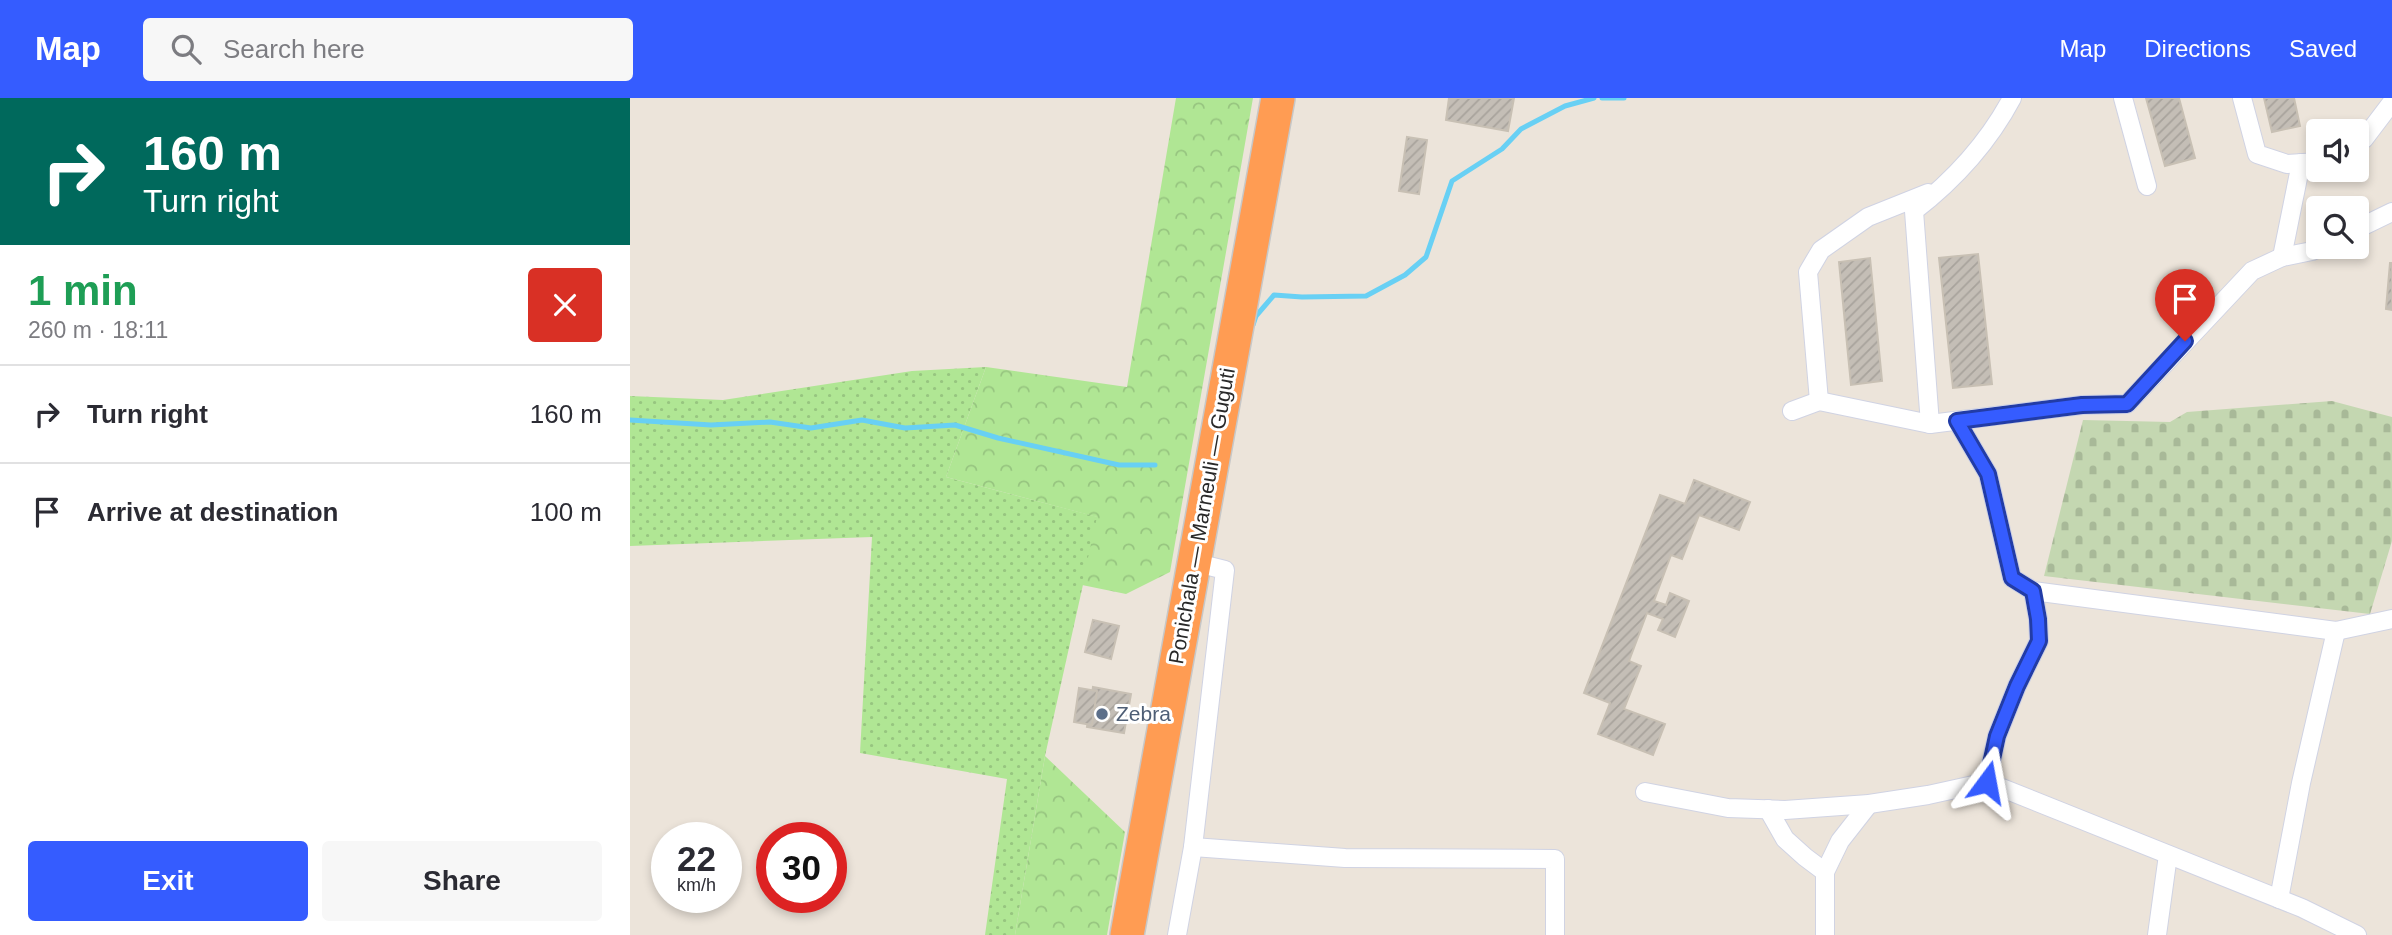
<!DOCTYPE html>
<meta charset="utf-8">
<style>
:root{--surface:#fff;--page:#f7f7f7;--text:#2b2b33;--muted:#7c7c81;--line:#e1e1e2;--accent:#355cff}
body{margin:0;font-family:Arial,sans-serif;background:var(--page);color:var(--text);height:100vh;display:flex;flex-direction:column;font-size:26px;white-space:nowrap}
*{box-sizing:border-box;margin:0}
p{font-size:23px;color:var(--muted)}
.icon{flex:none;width:38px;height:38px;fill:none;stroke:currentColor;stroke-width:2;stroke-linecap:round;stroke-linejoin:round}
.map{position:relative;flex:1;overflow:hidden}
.drawer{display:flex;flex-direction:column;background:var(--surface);width:630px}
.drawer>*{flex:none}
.guide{background:#00695c;color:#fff;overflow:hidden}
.fabs{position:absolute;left:1676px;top:21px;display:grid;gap:14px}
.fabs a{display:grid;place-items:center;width:63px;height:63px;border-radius:7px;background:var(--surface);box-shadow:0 4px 10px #0003;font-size:35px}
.speed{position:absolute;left:21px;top:724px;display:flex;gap:14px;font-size:35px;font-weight:700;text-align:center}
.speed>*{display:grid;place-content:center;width:91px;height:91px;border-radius:50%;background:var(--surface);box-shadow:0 4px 10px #0003;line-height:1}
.speed small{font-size:18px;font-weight:400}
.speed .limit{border:10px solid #d22;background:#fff;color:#111}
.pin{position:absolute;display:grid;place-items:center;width:60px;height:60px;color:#fff;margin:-72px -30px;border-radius:50% 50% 50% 0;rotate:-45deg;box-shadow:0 0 7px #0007}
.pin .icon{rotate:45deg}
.me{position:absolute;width:77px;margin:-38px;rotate:13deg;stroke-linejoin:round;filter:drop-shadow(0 0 5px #0008)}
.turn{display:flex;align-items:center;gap:24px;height:147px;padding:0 28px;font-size:32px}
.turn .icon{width:91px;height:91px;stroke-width:2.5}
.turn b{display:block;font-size:49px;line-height:60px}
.round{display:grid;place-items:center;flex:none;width:74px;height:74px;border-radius:7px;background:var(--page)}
.overview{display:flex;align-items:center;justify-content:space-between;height:119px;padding:0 28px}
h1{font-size:42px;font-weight:700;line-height:52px;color:#1e9e55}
.primary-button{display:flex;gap:14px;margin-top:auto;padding:14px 28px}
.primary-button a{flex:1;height:80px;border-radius:7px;background:var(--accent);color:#fff;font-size:28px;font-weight:700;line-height:80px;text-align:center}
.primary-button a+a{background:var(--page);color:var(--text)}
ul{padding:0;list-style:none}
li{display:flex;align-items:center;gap:21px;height:98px;padding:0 28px;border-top:2px solid var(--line)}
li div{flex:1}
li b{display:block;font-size:26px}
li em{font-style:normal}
header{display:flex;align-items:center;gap:42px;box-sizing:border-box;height:98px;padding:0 35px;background:var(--accent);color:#fff}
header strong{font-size:33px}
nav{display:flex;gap:38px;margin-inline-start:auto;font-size:24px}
.search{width:490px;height:63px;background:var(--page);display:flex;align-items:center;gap:18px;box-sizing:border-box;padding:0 24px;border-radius:7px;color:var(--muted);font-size:26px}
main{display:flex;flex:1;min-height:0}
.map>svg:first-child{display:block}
.grass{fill:url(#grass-dots)}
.forest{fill:url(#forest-crowns)}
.cemetery{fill:url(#cemetery-stones)}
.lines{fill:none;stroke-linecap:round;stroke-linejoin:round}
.stream{stroke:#68d0f4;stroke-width:5}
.building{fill:url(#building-hatch);stroke:#c8c0b4;stroke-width:2}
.street-casing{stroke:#d0d3e3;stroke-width:20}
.highway-casing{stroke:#c7c7c7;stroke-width:36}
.street{stroke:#fff;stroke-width:18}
.highway{stroke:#ff9c53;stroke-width:33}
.route-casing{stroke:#223ca6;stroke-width:18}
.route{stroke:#355cff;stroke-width:12}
.service-dot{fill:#5c6f8a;stroke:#fff;stroke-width:2.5}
.labels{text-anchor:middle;stroke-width:6;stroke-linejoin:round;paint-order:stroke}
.street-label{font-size:21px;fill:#292929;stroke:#fff}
.service-label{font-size:21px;fill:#4e5e75;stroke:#fff;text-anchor:start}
</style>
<header>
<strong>Map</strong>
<div class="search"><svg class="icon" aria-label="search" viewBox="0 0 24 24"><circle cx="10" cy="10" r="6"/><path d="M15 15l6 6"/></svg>Search here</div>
<nav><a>Map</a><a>Directions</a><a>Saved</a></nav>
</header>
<main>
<section class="drawer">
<div class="guide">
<div class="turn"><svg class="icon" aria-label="right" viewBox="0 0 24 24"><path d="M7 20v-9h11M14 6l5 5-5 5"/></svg><div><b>160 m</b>Turn right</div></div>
</div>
<div class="overview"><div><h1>1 min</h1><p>260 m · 18:11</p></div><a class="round" style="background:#d93025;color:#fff"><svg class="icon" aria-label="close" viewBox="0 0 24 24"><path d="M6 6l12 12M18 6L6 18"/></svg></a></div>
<ul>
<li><svg class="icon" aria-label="right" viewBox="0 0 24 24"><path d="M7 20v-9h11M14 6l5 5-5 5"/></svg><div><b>Turn right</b></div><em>160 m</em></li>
<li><svg class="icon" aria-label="arrive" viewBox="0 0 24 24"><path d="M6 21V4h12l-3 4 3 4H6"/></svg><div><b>Arrive at destination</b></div><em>100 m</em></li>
</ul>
<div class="primary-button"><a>Exit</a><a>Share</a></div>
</section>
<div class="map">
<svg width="1762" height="837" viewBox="0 0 1762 837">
<defs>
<pattern id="grass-dots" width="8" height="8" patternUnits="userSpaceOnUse" patternTransform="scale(1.75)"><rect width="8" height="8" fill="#b0e694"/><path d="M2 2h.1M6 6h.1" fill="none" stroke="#97c580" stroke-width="1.8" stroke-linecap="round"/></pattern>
<pattern id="forest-crowns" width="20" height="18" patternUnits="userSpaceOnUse" patternTransform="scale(1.75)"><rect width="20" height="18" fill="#b0e694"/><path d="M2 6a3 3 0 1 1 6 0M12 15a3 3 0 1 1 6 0" fill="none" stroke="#97c580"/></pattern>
<pattern id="cemetery-stones" width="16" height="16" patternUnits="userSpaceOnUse" patternTransform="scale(1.75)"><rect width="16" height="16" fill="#c4d7b1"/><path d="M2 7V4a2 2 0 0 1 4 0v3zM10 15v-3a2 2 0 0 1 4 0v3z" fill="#a8b998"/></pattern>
<pattern id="building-hatch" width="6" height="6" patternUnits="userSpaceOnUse" patternTransform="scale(1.75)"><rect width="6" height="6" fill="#c4beb6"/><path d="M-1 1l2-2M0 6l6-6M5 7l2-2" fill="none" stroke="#a8a39c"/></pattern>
</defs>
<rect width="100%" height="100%" fill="#ece4da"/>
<polygon class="grass" points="356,269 316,379 468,419 415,658 385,837 355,837 377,681 230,655 242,439 0,448 0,298 93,302 282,273"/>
<g class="forest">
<polygon points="546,0 623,0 540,474 496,496 452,487 467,419 316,379 356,269 497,289"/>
<polygon points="415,658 495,734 477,837 385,837"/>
</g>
<polygon class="cemetery" points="1702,303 1762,319 1762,443 1740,516 1414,478 1453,322 1540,324 1557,314"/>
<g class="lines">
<g class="stream">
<polyline points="972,0 994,0"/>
<polyline points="623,227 626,218 644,197 672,199 736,198 775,177 796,159 822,83 872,51 891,31 935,8 964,0"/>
<polyline points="0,322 81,327 140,324 181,330 232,322 275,330 325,327 368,340 489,367 525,367"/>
</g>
</g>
<g class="building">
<polygon points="819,0 884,0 878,33 816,22"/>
<polygon points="1516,0 1549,0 1565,60 1535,68"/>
<polygon points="1634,0 1664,0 1670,28 1642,34"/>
<polygon points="777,39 797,42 789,96 769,93"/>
<polygon points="1348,156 1362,286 1323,290 1309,160"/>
<polygon points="1240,160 1252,283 1221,287 1209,164"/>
<polygon points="1760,165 1762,165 1762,212 1756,211"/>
<polygon points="1064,382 1120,404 1109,432 1069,417 1052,461 1041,457 1024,503 1036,507 1040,495 1059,503 1045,539 1028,532 1033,521 1017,515 999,563 1011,568 994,611 1035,626 1023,657 968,636 980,605 954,595 1030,397 1055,406"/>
<polygon points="463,522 489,528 481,561 455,554"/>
<polygon points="463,589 501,596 494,635 457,629"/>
<polygon points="449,590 467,593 462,627 444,624"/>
</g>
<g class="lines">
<defs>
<g id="street">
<polyline points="1493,0 1517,88"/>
<polyline points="1612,0 1627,56 1657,66 1689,64"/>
<polyline points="1727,45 1734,41 1762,4"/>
<polyline points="1727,131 1762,114"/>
<polyline points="1652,159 1671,65"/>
<polyline points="1189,303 1178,174 1191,152 1238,119 1298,95"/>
<polyline points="1162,313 1189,303 1300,326 1452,307 1497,306 1622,173 1652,159 1682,153 1691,149"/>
<polyline points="1327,323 1358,376 1382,480 1403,493 1706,533 1762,521"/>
<path d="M1300,326L1284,113C1324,82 1358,45 1382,0"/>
<polyline points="1357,684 1367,638 1387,588 1409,543 1408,521 1403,493"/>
<polyline points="1015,694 1098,710 1155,712 1239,706 1298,697 1357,684 1672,810 1727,837"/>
<polyline points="1138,711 1155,741 1175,759 1195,774"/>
<polyline points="563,749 715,760 925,761 925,837"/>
<polyline points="1649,801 1671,685 1706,533"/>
<polyline points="547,837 563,749 595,472 563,464"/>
<polyline points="1195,837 1195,774 1210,743 1239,706"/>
<polyline points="1527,837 1538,757"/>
</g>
<polyline id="highway" points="497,837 648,0"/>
</defs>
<use href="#street" class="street-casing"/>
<use href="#highway" class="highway-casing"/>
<use href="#street" class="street"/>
<use href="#highway" class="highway"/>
</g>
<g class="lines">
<defs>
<polyline id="route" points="1357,684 1367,638 1387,588 1409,543 1408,521 1403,493 1382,480 1358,376 1327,323 1452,307 1497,306 1555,243"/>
</defs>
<use href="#route" class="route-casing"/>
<use href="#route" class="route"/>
</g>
<circle class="service-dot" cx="472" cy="616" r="7"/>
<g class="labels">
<g class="street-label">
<text transform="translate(572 418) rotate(-80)" y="7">Ponichala — Marneuli — Guguti</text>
</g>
<g class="service-label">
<text x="486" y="623">Zebra</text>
</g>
</g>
</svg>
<div class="fabs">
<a><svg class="icon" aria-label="sound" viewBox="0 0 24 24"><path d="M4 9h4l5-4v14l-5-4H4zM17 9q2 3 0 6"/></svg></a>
<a><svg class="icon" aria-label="search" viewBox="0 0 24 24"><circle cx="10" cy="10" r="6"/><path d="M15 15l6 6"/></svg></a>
</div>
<div class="speed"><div>22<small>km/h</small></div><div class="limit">30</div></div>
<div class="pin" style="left:1555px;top:243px;background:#d93025"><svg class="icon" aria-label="arrive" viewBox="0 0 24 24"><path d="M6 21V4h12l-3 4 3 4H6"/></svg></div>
<svg class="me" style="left:1357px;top:684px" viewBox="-20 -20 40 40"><path d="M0-17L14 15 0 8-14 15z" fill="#355cff" stroke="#fff" stroke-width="4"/></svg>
</div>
</main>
